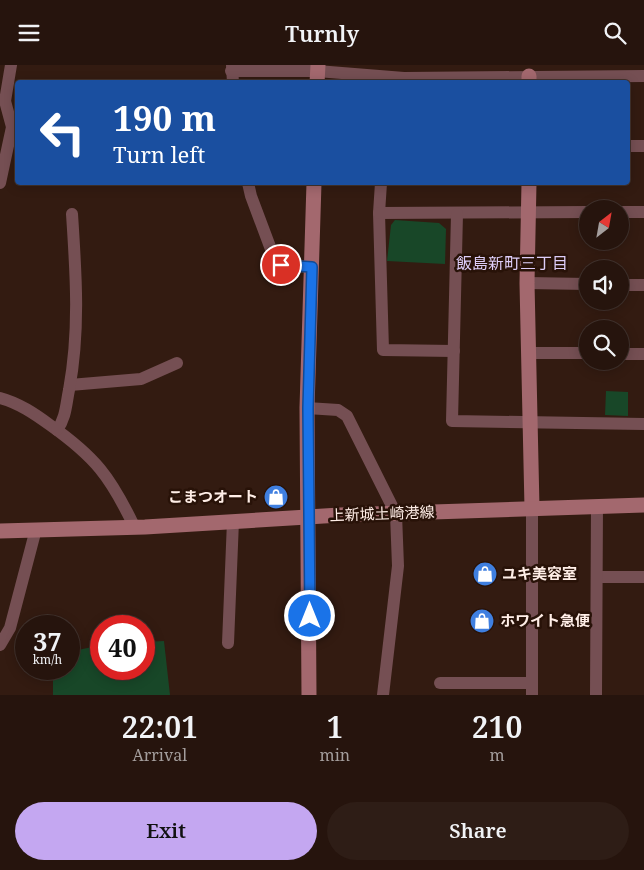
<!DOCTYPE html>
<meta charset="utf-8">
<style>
:root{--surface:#26140d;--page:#2e1d16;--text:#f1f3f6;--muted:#a49e9d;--line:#42332e;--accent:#c4a7f1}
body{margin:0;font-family:"Noto Serif","Noto Sans JP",serif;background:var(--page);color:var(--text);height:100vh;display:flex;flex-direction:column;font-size:19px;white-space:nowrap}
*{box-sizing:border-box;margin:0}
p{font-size:16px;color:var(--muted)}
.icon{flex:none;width:28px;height:28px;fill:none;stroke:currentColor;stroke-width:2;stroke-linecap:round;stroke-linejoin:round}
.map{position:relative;height:630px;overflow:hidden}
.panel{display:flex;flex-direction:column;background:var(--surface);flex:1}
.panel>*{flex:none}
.top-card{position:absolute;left:15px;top:15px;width:615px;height:105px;border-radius:5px;box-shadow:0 2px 12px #0003,0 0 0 1px var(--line);background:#1a4fa0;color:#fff;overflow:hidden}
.needle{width:32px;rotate:31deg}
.buttons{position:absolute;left:579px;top:135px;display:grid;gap:10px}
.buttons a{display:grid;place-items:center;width:50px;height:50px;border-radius:50%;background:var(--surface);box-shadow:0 2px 12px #0003,0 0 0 1px var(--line);font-size:25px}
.speed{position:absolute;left:15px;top:550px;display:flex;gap:10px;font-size:25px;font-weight:700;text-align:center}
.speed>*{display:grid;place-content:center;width:65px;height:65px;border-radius:50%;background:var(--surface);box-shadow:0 2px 12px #0003,0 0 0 1px var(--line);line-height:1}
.speed small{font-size:12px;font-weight:400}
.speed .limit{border:8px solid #d22;background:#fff;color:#111}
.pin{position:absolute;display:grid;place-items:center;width:42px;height:42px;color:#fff;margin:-21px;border:2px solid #fff;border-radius:50%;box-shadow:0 1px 5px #0007}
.me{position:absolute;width:55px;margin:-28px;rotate:0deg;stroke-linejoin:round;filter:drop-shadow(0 0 4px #0008)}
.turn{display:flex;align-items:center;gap:18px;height:105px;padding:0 15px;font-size:22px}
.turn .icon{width:65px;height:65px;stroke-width:2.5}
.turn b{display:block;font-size:35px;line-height:42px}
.eta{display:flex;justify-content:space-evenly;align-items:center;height:85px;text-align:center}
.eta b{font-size:30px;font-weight:600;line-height:35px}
.action{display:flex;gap:10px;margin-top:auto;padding:10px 15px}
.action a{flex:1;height:58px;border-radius:30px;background:var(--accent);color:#111;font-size:20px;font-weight:600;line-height:58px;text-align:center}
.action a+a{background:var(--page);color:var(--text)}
header{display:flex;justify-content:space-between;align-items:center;height:65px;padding:0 15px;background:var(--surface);font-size:22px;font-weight:600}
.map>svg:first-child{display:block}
.green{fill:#184728}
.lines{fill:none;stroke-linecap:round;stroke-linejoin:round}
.street{stroke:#754f53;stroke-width:12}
.secondary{stroke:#a3686e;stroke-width:15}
.route-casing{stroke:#114b97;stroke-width:12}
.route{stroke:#1a73e8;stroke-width:9}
.labels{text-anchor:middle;stroke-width:5;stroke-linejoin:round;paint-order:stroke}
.poi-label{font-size:15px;font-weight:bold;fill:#ffeee7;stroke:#281208;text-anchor:start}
.street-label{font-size:15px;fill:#ffeee7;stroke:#281208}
.neighbourhood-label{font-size:16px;fill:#ddcdf8;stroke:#281208}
</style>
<header><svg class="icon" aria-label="menu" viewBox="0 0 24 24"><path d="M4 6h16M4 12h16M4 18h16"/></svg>Turnly<svg class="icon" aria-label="search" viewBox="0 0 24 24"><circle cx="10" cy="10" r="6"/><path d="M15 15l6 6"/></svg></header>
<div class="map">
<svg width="644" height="630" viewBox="0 0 644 630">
<rect width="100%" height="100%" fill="#331b11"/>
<g class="green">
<polygon points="395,155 439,158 446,164 445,199 387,196 391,160"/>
<polygon points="606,326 628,327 628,351 605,350"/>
<polygon points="164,576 170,630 53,630 53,604 69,604 69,587 101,580 101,604 144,604 144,577"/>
</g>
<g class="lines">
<g class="street">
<polyline points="232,0 233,18"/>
<polyline points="231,6 317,6 404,13 644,11"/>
<polyline points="628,81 644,81"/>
<polyline points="0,118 12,62 5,36 11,0"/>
<polyline points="248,118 251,131 275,195 281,200 312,202"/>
<polyline points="381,118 379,148 383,285 454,286"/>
<polyline points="620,147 644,147"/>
<polyline points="379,148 588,147"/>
<polyline points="457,149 452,356 644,359"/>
<polyline points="527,218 588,219"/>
<polyline points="620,220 644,220"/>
<polyline points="529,288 588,288"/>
<polyline points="620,289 644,289"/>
<polyline points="70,320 141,314 177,298"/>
<path d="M0,333C19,338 35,349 50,360C95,392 110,411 134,461"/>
<polyline points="307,343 338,345 347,351 396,449 398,501 383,630"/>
<path d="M57,365C66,353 66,339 69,325C80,266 76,209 72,149"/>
<polyline points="598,512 644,512"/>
<polyline points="228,578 233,456"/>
<polyline points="0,580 10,563 36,464"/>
<polyline points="440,618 532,618"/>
<polyline points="532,630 532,443"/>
<polyline points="596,630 597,441"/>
</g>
<g class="secondary">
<polyline points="529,11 529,18"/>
<polyline points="317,18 318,0"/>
<polyline points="529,118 527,218 532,443"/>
<polyline points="0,466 145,462 340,450 644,440"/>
<polyline points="309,630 307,343 314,118"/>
</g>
</g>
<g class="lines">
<defs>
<polyline id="route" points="281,200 312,202 308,343 310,551"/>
</defs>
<use href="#route" class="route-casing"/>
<use href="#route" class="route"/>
</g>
<defs>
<symbol id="shop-disc" viewBox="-11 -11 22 22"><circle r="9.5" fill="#3f7fe0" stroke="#281208"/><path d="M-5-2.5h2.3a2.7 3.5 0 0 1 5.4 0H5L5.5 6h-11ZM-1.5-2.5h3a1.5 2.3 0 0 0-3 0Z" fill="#fff"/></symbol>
</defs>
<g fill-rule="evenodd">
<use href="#shop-disc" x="262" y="418" width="28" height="28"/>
<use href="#shop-disc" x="471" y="495" width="28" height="28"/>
<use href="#shop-disc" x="468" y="542" width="28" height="28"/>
</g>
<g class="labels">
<g class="poi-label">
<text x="258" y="437" text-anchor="end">こまつオート</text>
<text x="502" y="514">ユキ美容室</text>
<text x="500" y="561">ホワイト急便</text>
</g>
<g class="street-label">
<text transform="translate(382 449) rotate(-2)" y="5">上新城土崎港線</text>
</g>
<g class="neighbourhood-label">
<text x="512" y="204">飯島新町三丁目</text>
</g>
</g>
</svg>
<div class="buttons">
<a><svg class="needle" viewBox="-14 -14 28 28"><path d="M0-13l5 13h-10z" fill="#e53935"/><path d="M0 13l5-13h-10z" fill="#a49e9d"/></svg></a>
<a><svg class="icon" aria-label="sound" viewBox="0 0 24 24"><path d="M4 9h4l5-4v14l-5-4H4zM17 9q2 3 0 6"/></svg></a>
<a><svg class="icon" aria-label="search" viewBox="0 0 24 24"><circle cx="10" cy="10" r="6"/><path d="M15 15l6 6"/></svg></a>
</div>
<div class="speed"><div>37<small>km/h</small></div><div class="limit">40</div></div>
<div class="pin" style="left:281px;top:200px;background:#d93025"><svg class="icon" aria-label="arrive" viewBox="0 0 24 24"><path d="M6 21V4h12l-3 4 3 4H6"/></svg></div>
<svg class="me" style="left:310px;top:551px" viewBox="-20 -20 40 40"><circle r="17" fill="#1a73e8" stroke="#fff" stroke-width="3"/><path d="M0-11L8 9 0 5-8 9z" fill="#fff"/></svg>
<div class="top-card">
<div class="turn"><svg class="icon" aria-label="left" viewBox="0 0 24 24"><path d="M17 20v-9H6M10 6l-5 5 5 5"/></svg><div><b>190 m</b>Turn left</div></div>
</div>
</div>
<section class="panel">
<div class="eta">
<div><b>22:01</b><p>Arrival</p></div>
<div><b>1</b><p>min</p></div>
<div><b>210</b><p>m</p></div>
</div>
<div class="action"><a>Exit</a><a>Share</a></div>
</section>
